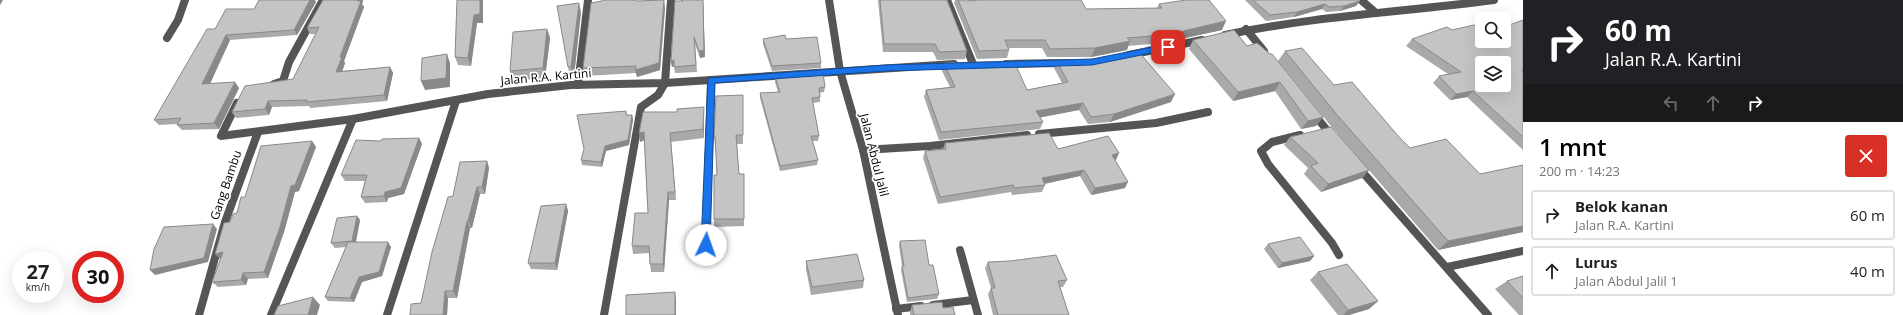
<!DOCTYPE html>
<html lang="id">
<meta charset="utf-8">
<style>
:root{--surface:#fff;--page:#f6f6f6;--text:#202124;--muted:#757577;--line:#e0e0e0;--accent:#000}
body{margin:0;font-family:"Open Sans",sans-serif;background:var(--page);color:var(--text);height:100vh;display:flex;flex-direction:column;font-size:15px;white-space:nowrap}
*{box-sizing:border-box;margin:0}
p{font-size:13px;color:var(--muted)}
.icon{flex:none;width:22px;height:22px;fill:none;stroke:currentColor;stroke-width:2;stroke-linecap:round;stroke-linejoin:round}
.map{position:relative;flex:1;overflow:hidden}
.sheet{display:flex;flex-direction:column;background:var(--surface);width:380px}
.sheet>*{flex:none}
.hud{background:#202124;color:#fff;overflow:hidden}
.buttons{position:absolute;left:1475px;top:12px;display:grid;gap:8px}
.buttons a{display:grid;place-items:center;width:36px;height:36px;border-radius:4px;background:var(--surface);box-shadow:0 4px 16px #0002;font-size:20px}
.speed{position:absolute;left:12px;top:251px;display:flex;gap:8px;font-size:20px;font-weight:700;text-align:center}
.speed>*{display:grid;place-content:center;width:52px;height:52px;border-radius:50%;background:var(--surface);box-shadow:0 4px 16px #0002;line-height:1}
.speed small{font-size:10px;font-weight:400}
.speed .limit{border:6px solid #d22;background:#fff;color:#111}
.pin{position:absolute;display:grid;place-items:center;width:34px;height:34px;color:#fff;margin:-17px;border-radius:8px;box-shadow:0 2px 6px #0006}
.me{position:absolute;width:44px;margin:-22px;rotate:3deg;stroke-linejoin:round;filter:drop-shadow(0 0 3px #0008)}
.turn{display:flex;align-items:center;gap:14px;height:84px;padding:0 16px;font-size:18px}
.turn .icon{width:52px;height:52px;stroke-width:2.5}
.turn b{display:block;font-size:28px;line-height:34px}
.lanes{display:flex;align-items:center;height:38px;padding:0 16px;background:#0003;justify-content:center;gap:20px;direction:ltr}
.lanes .off{opacity:.35}
.round{display:grid;place-items:center;flex:none;width:42px;height:42px;border-radius:4px;background:var(--page)}
.overview{display:flex;align-items:center;justify-content:space-between;height:68px;padding:0 16px}
h1{font-size:24px;font-weight:600;line-height:30px;color:var(--accent)}
ul{padding:0;list-style:none}
li{display:flex;align-items:center;gap:12px;height:50px;margin:0 8px 6px;padding:0 8px;border:2px solid var(--line);border-radius:4px}
li div{flex:1}
li b{display:block;font-size:15px}
li em{font-style:normal}
main{display:flex;flex:1;min-height:0}
.map>svg:first-child{display:block}
.lines{fill:none;stroke-linecap:round;stroke-linejoin:round}
.minor{stroke:#555;stroke-width:8}
.wall{fill:#a9a9a9}
.shaded-wall{fill:#898989}
.building{fill:#c4c4c4;stroke:#898989;fill-rule:evenodd}
.route{fill:#1a73e8;stroke:#114b97}
.labels{text-anchor:middle;stroke-width:3.5;stroke-linejoin:round;paint-order:stroke}
.street-label{font-size:12px;fill:#000;stroke:#fff}
</style>
<main>
<div class="map">
<svg width="1523" height="315" viewBox="0 0 1523 315">
<rect width="100%" height="100%" fill="#fff"/>
<g class="lines">
<g class="minor">
<polyline points="829,0 840,71 863,150 898,315"/>
<polyline points="947,0 973,64"/>
<polyline points="1361,0 1376,13"/>
<polyline points="1246,29 1264,51"/>
<path d="M1225,35C1314,16 1404,12 1494,0"/>
<polyline points="167,38 178,20 185,0"/>
<polyline points="1129,55 1202,40"/>
<polyline points="1006,64 1066,63"/>
<polyline points="274,84 283,81 289,62 323,0"/>
<polyline points="578,85 588,0"/>
<polyline points="237,103 221,136 353,119 488,94 571,85 665,83 954,64"/>
<polyline points="1313,113 1331,135"/>
<polyline points="1039,134 1156,123 1208,112"/>
<polyline points="1300,135 1272,142 1261,151 1268,164 1332,243 1339,255"/>
<polyline points="863,150 930,146 1027,135"/>
<polyline points="1358,167 1488,315"/>
<polyline points="706,245 711,80"/>
<polyline points="960,250 978,315"/>
<polyline points="1447,267 1523,251"/>
<polyline points="933,305 973,300"/>
<polyline points="896,309 921,306"/>
<polyline points="199,315 225,222 258,132"/>
<polyline points="271,315 353,119"/>
<polyline points="387,315 456,101"/>
<polyline points="604,315 641,107 658,95 665,83 671,0"/>
</g>
</g>
<g class="wall">
<polygon points="457,0 483,0 483,23 477,23 471,66 458,65 455,57"/>
<polygon points="681,0 703,0 705,57 700,58 695,44 697,72 675,73 674,66 672,67 671,61"/>
<polygon points="878,0 947,0 967,51 965,59 937,60 933,52 883,52"/>
<polygon points="955,0 963,0 964,1 1086,9 1157,8 1159,4 1222,30 1162,43 1128,46 1127,50 1091,57 1047,57 1042,48 1009,48 1009,50 1007,58 977,59 954,3"/>
<polygon points="1245,0 1359,0 1356,6 1340,11 1326,12 1322,9 1294,17 1266,21"/>
<polygon points="363,1 362,4 364,7 344,61 345,63 342,71 390,67 393,73 387,101 310,108 309,106 272,107 269,115 236,118 232,112 293,79 316,34 310,34 307,28"/>
<polygon points="636,1 665,8 660,70 637,77 636,73 585,76 583,68"/>
<polygon points="316,2 297,35 230,40 210,84 239,88 219,129 182,130 177,125 178,124 159,125 154,120 215,29 254,9"/>
<polygon points="581,12 574,76 570,76 568,67"/>
<polygon points="1523,20 1523,150 1467,97 1450,100 1433,83 1439,76 1448,74 1406,46 1412,39 1452,30 1482,41"/>
<polygon points="547,29 550,38 545,78 512,81 510,71"/>
<polygon points="763,39 786,39 821,63 821,68 772,71 763,44"/>
<polygon points="1193,40 1247,46 1323,117 1316,126 1301,129 1275,91 1233,101 1189,49"/>
<polygon points="1285,51 1334,85 1399,137 1410,148 1480,174 1523,232 1438,250 1330,125 1278,61"/>
<polygon points="1056,60 1171,102 1110,122 1088,124 1079,110 1040,117 1043,122 1040,129 939,140 924,97 926,90 950,87 942,71 944,63 1027,90 1062,83 1054,68"/>
<polygon points="775,76 825,87 824,92 819,93 820,97 820,102 813,103 819,136 818,141 812,141 818,160 817,165 780,171 760,98 760,93 778,92 775,82"/>
<polygon points="743,95 743,144 737,144 739,174 744,174 744,226 714,227 714,219 717,175 716,144 715,144 714,136"/>
<polygon points="626,111 627,115 632,115 633,120 629,145 606,151 602,167 582,165 581,160"/>
<polygon points="677,112 704,115 704,138 671,142 676,200 669,200 664,272 651,272 650,264 649,253 633,254 632,246 648,213 644,140 640,142"/>
<polygon points="1290,137 1369,170 1362,178 1321,192 1304,174 1308,168 1284,145"/>
<polygon points="419,138 422,144 404,194 388,198 387,202 365,203 361,197 365,181 345,181 341,175 381,141"/>
<polygon points="312,141 316,147 299,191 295,192 284,232 268,278 248,279 246,285 218,287 212,282 221,259 215,254 230,222 237,213 245,197"/>
<polygon points="945,143 1058,149 1116,160 1115,160 1125,188 1091,195 1080,176 1044,184 1045,185 1042,192 1012,195 1011,192 938,204 923,158 925,151 943,149"/>
<polygon points="487,161 489,168 485,194 480,194 472,228 470,228 457,298 448,298 447,315 410,315 421,303 453,196"/>
<polygon points="566,204 568,211 557,270 531,269 528,263"/>
<polygon points="357,216 360,220 356,242 391,247 382,276 362,282 354,302 328,301 325,297 346,247 335,248 331,243"/>
<polygon points="900,241 929,265 939,294 937,299 907,302 901,270 902,266 899,245"/>
<polygon points="1268,244 1314,256 1310,261 1278,268 1264,249"/>
<polygon points="806,261 864,280 863,288 811,295 806,269"/>
<polygon points="988,262 1067,280 1063,287 1060,287 1069,315 993,315 988,294 991,288 985,268"/>
<polygon points="1318,272 1378,301 1369,309 1349,315 1338,315 1310,280"/>
<polygon points="1523,276 1523,315 1519,315 1495,289 1507,281"/>
<polygon points="912,305 943,308 955,315 910,315 910,313"/>
</g>
<g class="shaded-wall">
<polygon points="0,0 3,0 0,5"/>
<polygon points="310,0 315,0 316,2 297,35 294,30"/>
<polygon points="358,0 363,0 363,1 362,4 364,7 344,61 345,63 340,78 336,72 340,57"/>
<polygon points="480,0 483,0 483,23 477,23 471,66 468,58 474,15"/>
<polygon points="664,0 665,8 660,70 637,77 635,70"/>
<polygon points="703,0 705,57 700,58 699,51"/>
<polygon points="1360,1 1356,6 1340,11 1344,6"/>
<polygon points="579,3 581,12 574,76 571,67"/>
<polygon points="1325,4 1322,9 1294,17 1297,12"/>
<polygon points="1226,21 1222,30 1162,43 1166,35"/>
<polygon points="547,29 550,38 545,78 543,68"/>
<polygon points="226,35 230,40 207,90 202,84"/>
<polygon points="1130,41 1127,50 1091,57 1095,48"/>
<polygon points="447,54 450,63 450,87 425,90 421,81"/>
<polygon points="674,60 674,66 672,67 671,61"/>
<polygon points="390,67 393,73 387,101 384,95"/>
<polygon points="235,82 239,88 219,129 214,123"/>
<polygon points="1280,82 1275,91 1233,101 1238,92"/>
<polygon points="1473,91 1467,97 1450,100 1456,94"/>
<polygon points="1175,94 1171,102 1110,122 1114,114"/>
<polygon points="268,101 272,107 269,115 265,109"/>
<polygon points="1083,103 1079,110 1033,119 1036,111"/>
<polygon points="704,107 704,138 703,129"/>
<polygon points="632,115 633,120 629,145 606,151 602,167 601,162 605,146"/>
<polygon points="1323,117 1316,126 1301,129 1308,121"/>
<polygon points="644,132 645,140 640,142 639,133"/>
<polygon points="670,133 671,142 676,200 675,192"/>
<polygon points="419,138 422,144 404,194 388,198 387,202 384,196 385,192"/>
<polygon points="312,141 316,147 299,191 295,192 284,232 268,278 264,272 291,186"/>
<polygon points="1119,153 1116,160 1108,162 1112,155"/>
<polygon points="487,161 489,168 485,194 482,187"/>
<polygon points="1084,170 1080,176 1039,185 1042,178"/>
<polygon points="1369,170 1362,178 1321,192 1328,184"/>
<polygon points="1128,182 1125,188 1091,195 1095,188"/>
<polygon points="477,187 480,194 472,228 468,221"/>
<polygon points="668,192 669,200 664,272 663,264"/>
<polygon points="566,204 568,211 557,270 555,263"/>
<polygon points="357,216 360,220 355,246 352,241"/>
<polygon points="467,221 470,228 457,298 453,291"/>
<polygon points="213,224 217,229 208,262 155,275 150,270"/>
<polygon points="1523,226 1523,232 1438,250 1448,241"/>
<polygon points="388,242 391,247 382,276 362,282 354,302 350,298 359,277"/>
<polygon points="223,252 228,257 220,259 215,254"/>
<polygon points="1314,256 1310,261 1278,268 1282,263"/>
<polygon points="243,273 248,279 246,285 241,280"/>
<polygon points="445,291 448,298 447,315 443,315"/>
<polygon points="675,292 676,300 676,315 675,315"/>
<polygon points="313,297 320,305 317,315 308,315"/>
<polygon points="1378,301 1369,309 1349,315 1343,315 1348,310"/>
</g>
<g class="building">
<polygon points="259,0 310,0 294,30 226,35 202,84 235,82 214,123 177,125 181,118 154,120 207,29 215,29 226,9 254,9"/>
<polygon points="323,0 358,0 357,1 361,1 340,57 342,57 336,72 390,67 384,95 306,102 307,100 268,101 265,109 232,112 245,86 293,79 319,27 307,28"/>
<polygon points="457,0 480,0 480,14 474,15 468,58 455,57"/>
<polygon points="602,0 636,0 636,1 664,0 659,63 635,70 636,66 583,68 591,3 602,1"/>
<polygon points="682,0 703,0 704,50 699,51 694,37 696,65 674,67 674,60 671,61 675,1 683,1"/>
<polygon points="880,0 947,0 967,51 939,52 935,44 884,44"/>
<polygon points="958,0 963,0 964,1 980,0 1081,0 1086,9 1162,8 1159,4 1186,0 1209,0 1226,21 1166,35 1127,38 1130,41 1095,48 1050,49 1045,40 1005,40 1009,50 979,51"/>
<polygon points="1253,0 1359,0 1360,1 1344,6 1329,7 1325,4 1297,12 1270,15"/>
<polygon points="579,3 571,67 568,67 557,6"/>
<path d="M1523,20V70L1522,71L1523,72V137L1473,91L1456,94L1439,76L1461,72L1412,39L1447,27L1452,30L1474,25L1482,32V41H1504V27ZM1482,63H1504V85H1482Z"/>
<polygon points="547,29 543,68 510,71 513,32"/>
<polygon points="1234,30 1247,46 1257,43 1270,54 1272,54 1323,117 1308,121 1280,82 1238,92 1193,40"/>
<polygon points="785,35 786,39 817,37 821,63 772,66 763,39"/>
<polygon points="1302,48 1334,85 1352,82 1399,137 1410,148 1446,139 1480,174 1523,165 1523,226 1448,241 1338,116 1285,51"/>
<polygon points="1138,51 1175,94 1114,114 1091,117 1083,103 1036,111 1043,122 941,132 926,90 955,87 944,63 1014,61 1027,90 1068,82 1056,60 1096,60"/>
<polygon points="447,54 446,78 421,81 422,58"/>
<polygon points="823,73 825,87 819,88 820,97 812,98 819,136 811,136 818,160 780,166 760,93 780,92 775,76"/>
<polygon points="743,95 743,135 736,135 739,174 744,174 744,219 714,219 714,175 717,175 715,136 714,136 716,96"/>
<polygon points="704,107 703,129 670,133 675,192 668,192 663,264 650,264 649,246 632,246 635,213 648,213 644,132 639,133 643,112 677,112 677,109"/>
<polygon points="626,111 626,115 632,115 628,140 605,146 601,162 581,160 584,149 577,115"/>
<polygon points="1331,127 1369,170 1328,184 1311,166 1318,163 1290,137"/>
<polygon points="1049,133 1058,149 1108,136 1119,153 1112,155 1128,182 1095,188 1084,170 1042,178 1045,185 1014,188 1013,185 940,197 925,151 946,149 945,143"/>
<polygon points="419,138 401,188 385,192 384,196 361,197 367,175 341,175 356,140 381,141 382,139"/>
<polygon points="312,141 295,185 291,186 280,227 264,272 243,273 241,280 212,282 223,252 215,254 224,223 230,222 233,214 237,213 241,197 245,197 261,146"/>
<polygon points="487,161 482,187 477,187 468,221 467,221 453,291 445,291 443,315 410,315 411,304 421,303 432,252 448,197 453,196 460,162"/>
<polygon points="566,204 555,263 528,263 541,206"/>
<polygon points="357,216 352,241 331,243 337,218"/>
<polygon points="213,224 204,258 150,270 154,249 164,227"/>
<polygon points="1300,237 1314,256 1282,263 1268,244"/>
<polygon points="925,240 929,265 933,265 939,294 908,298 902,266 904,266 900,241"/>
<polygon points="348,242 388,242 379,272 359,277 350,298 325,297"/>
<polygon points="857,254 864,280 812,287 806,261"/>
<polygon points="1056,255 1067,280 1058,281 1069,315 998,315 991,288 995,288 988,262 1010,261"/>
<polygon points="1347,264 1378,301 1348,310 1318,272"/>
<polygon points="1523,276 1523,298 1507,281"/>
<polygon points="675,292 675,315 626,315 626,295"/>
<polygon points="313,297 308,315 274,315 278,306"/>
<polygon points="942,302 943,308 953,307 955,315 914,315 912,305"/>
</g>
<polygon class="route" points="1168,44 1172,47 1171,49 1092,65 886,71 715,83 710,245 706,249 701,245 708,78 886,65 1092,59"/>
<g class="labels">
<g class="street-label">
<text transform="translate(546 77) rotate(-5)" y="4">Jalan R.A. Kartini</text>
<text transform="translate(874 155) rotate(76)" y="4">Jalan Abdul Jalil</text>
<text transform="translate(226 185) rotate(-71)" y="4">Gang Bambu</text>
</g>
</g>
</svg>
<div class="buttons">
<a><svg class="icon" aria-label="search" viewBox="0 0 24 24"><circle cx="10" cy="10" r="6"/><path d="M15 15l6 6"/></svg></a>
<a><svg class="icon" aria-label="layers" viewBox="0 0 24 24"><path d="M12 4l9 5-9 5-9-5zM3 14l9 5 9-5"/></svg></a>
</div>
<div class="speed"><div>27<small>km/h</small></div><div class="limit">30</div></div>
<div class="pin" style="left:1168px;top:47px;background:#d93025"><svg class="icon" aria-label="arrive" viewBox="0 0 24 24"><path d="M6 21V4h12l-3 4 3 4H6"/></svg></div>
<svg class="me" style="left:706px;top:245px" viewBox="-20 -20 40 40"><circle r="19" fill="#fff"/><path d="M0-13L10 11 0 6-10 11z" fill="#1a73e8"/></svg>
</div>
<section class="sheet">
<div class="hud">
<div class="turn"><svg class="icon" aria-label="right" viewBox="0 0 24 24"><path d="M7 20v-9h11M14 6l5 5-5 5"/></svg><div><b>60 m</b>Jalan R.A. Kartini</div></div>
<div class="lanes"><svg class="icon off" aria-label="left" viewBox="0 0 24 24"><path d="M17 20v-9H6M10 6l-5 5 5 5"/></svg><svg class="icon off" aria-label="ahead" viewBox="0 0 24 24"><path d="M12 20V5M6 11l6-6 6 6"/></svg><svg class="icon" aria-label="right" viewBox="0 0 24 24"><path d="M7 20v-9h11M14 6l5 5-5 5"/></svg></div>
</div>
<div class="overview"><div><h1>1 mnt</h1><p>200 m · 14:23</p></div><a class="round" style="background:#d93025;color:#fff"><svg class="icon" aria-label="close" viewBox="0 0 24 24"><path d="M6 6l12 12M18 6L6 18"/></svg></a></div>
<ul>
<li><svg class="icon" aria-label="right" viewBox="0 0 24 24"><path d="M7 20v-9h11M14 6l5 5-5 5"/></svg><div><b>Belok kanan</b><p>Jalan R.A. Kartini</p></div><em>60 m</em></li>
<li><svg class="icon" aria-label="ahead" viewBox="0 0 24 24"><path d="M12 20V5M6 11l6-6 6 6"/></svg><div><b>Lurus</b><p>Jalan Abdul Jalil 1</p></div><em>40 m</em></li>
</ul>
</section>
</main>
